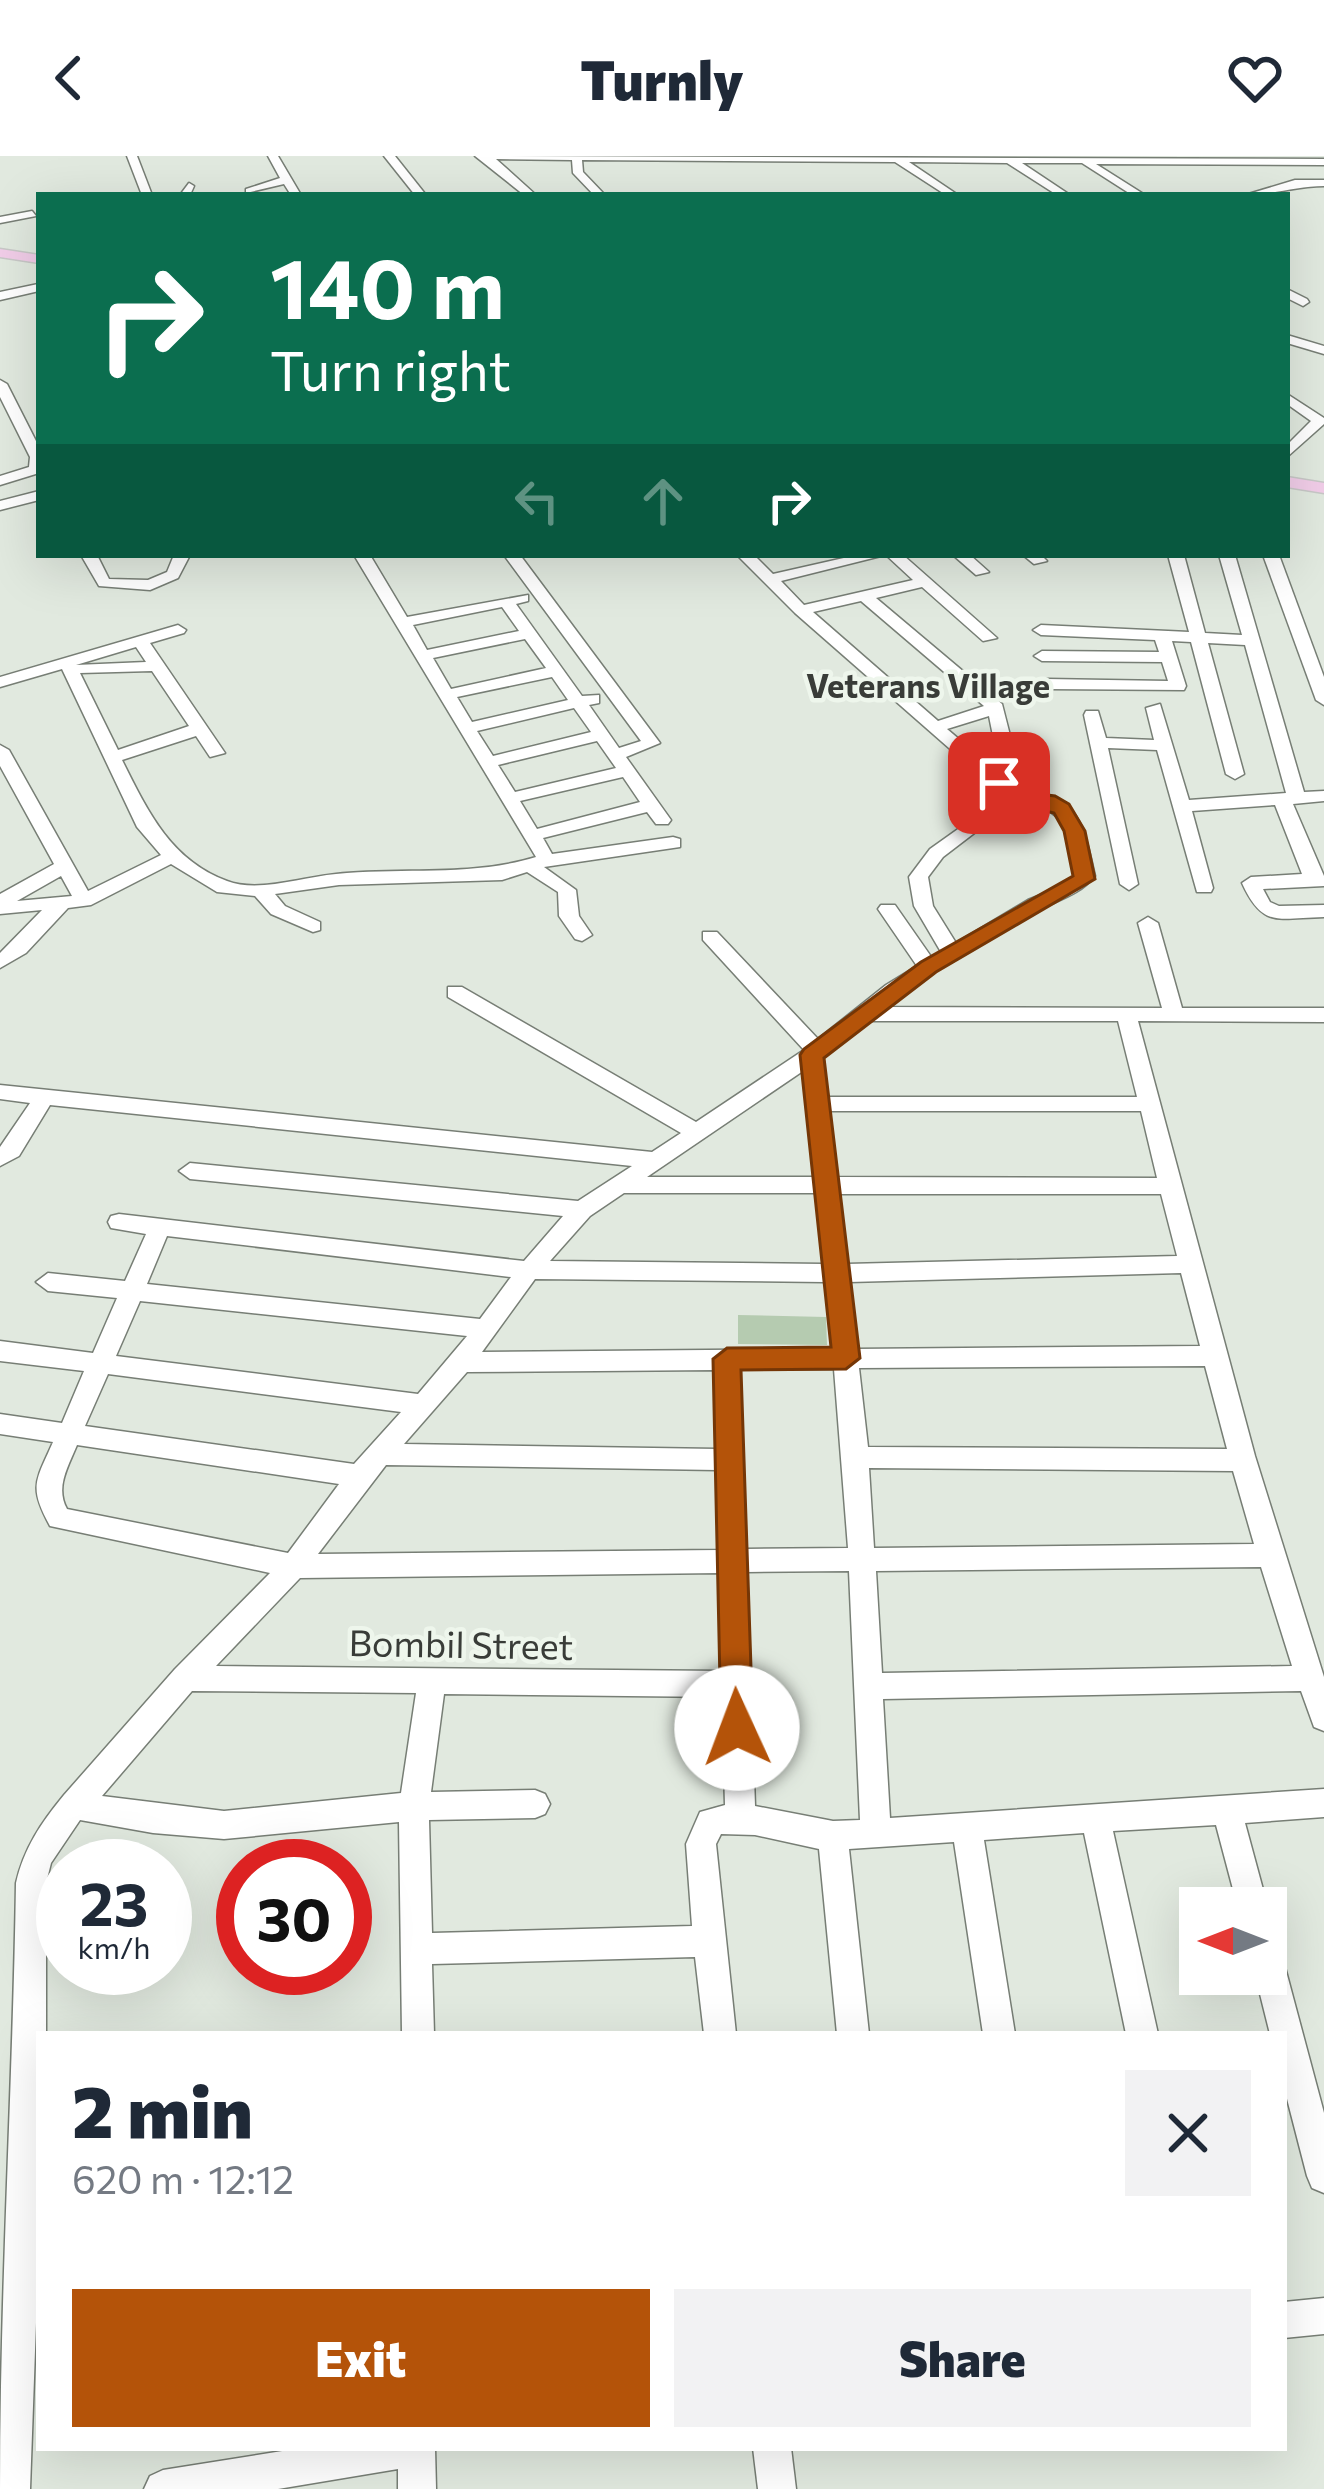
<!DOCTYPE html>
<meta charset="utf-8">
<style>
:root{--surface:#fff;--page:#f2f2f3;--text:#1f2937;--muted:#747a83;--accent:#b45309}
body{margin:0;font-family:Commissioner,sans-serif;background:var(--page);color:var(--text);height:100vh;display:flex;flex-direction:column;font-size:45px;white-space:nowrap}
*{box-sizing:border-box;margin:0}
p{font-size:39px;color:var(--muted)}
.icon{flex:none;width:66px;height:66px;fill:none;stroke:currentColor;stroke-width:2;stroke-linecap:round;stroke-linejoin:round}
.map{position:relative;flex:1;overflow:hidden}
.side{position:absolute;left:36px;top:1875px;width:1251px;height:420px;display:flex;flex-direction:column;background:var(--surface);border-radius:0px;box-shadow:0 12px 48px #0002}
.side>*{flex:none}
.guide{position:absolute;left:36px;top:36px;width:1254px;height:366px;border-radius:0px;box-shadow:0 12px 48px #0002;background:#0b6e4f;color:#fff;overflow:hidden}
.needle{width:78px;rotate:270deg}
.tools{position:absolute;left:1179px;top:1731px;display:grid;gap:24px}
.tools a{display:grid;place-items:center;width:108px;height:108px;border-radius:0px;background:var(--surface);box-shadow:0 12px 48px #0002;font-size:60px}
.speed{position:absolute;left:36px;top:1683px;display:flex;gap:24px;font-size:60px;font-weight:700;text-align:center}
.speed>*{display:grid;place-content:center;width:156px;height:156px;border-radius:50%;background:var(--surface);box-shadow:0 12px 48px #0002;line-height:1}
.speed small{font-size:30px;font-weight:400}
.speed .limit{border:18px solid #d22;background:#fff;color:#111}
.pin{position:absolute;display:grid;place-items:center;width:102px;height:102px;color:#fff;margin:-51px;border-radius:24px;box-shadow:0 6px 18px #0006}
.me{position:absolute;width:132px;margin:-66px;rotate:358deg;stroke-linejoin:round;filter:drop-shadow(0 0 9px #0008)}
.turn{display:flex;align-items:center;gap:42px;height:252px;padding:0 36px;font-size:54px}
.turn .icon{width:156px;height:156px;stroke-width:2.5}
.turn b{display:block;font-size:84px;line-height:102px}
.lanes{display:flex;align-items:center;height:114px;padding:0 36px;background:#0003;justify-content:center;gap:60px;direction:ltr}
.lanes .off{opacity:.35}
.round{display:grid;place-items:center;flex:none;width:126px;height:126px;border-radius:0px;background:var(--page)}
.overview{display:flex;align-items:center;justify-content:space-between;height:204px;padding:0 36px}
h1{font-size:72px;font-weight:800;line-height:90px}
.primary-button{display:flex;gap:24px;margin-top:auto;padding:24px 36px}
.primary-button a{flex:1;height:138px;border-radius:0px;background:var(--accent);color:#fff;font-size:48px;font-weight:800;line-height:138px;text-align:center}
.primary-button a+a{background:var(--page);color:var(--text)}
header{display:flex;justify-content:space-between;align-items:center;height:156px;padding:0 36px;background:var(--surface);font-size:54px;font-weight:800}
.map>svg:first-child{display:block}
.green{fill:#b5cbb0}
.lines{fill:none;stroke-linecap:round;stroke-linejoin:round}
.minor-casing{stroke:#777e75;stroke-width:3}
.major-casing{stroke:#c8c8c7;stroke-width:3}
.minor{fill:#fff;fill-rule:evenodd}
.major{fill:#f1cde8;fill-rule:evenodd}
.route{fill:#b45309;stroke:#753606;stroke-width:3}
.labels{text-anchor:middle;stroke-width:9;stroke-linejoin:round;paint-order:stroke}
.far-neighbourhood-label{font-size:33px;font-weight:bold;fill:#393c38;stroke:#eef6ec}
.street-label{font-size:36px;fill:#393c38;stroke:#eef6ec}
</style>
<header><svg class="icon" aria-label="back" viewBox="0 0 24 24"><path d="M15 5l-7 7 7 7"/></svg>Turnly<svg class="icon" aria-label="heart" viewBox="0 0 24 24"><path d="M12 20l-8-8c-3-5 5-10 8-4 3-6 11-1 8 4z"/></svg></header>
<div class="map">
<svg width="1324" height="2333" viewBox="0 0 1324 2333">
<rect width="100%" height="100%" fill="#e1e9df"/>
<polygon class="green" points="738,1159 826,1161 827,1189 738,1188"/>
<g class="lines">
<defs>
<g id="minor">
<polygon points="127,0 137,0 152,39 142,39"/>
<polygon points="268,0 278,0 301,39 291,39 284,28 246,37 246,33 280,22"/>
<polygon points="384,0 395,0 426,39 415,39"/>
<polygon points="475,0 1324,3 1324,9 1096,8 1145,39 1132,39 1082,7 1022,7 1070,39 1057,39 1007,7 909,6 958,39 946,39 895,6 582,4 583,16 605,39 594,39 573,17 572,4 496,3 536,39 524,39"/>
<path d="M1295,24H1324V30C1297,30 1272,39 1245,39Z"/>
<polygon points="189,27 194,30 190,39 180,39"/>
<polygon points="32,55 36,60 0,67 0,61"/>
<polygon points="38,128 39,135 0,144 0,136"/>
<polygon points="1287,133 1307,143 1309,146 1303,150 1287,142"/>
<polygon points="1287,179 1324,190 1324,198 1287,187"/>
<polygon points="0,224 7,228 39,291 39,317 0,329 0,320 29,311 30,301 0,241"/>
<polygon points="1287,238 1324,262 1324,268 1287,301 1287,289 1311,265 1287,248"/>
<polygon points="39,335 39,344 0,354 0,345"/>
<polygon points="81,399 97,399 109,423 148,424 167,416 174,399 190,399 178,422 150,434 99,430"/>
<path d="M354,399H370L407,461L528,439V445L516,448L582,540L599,539V547L589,549L619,592L641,585L504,399H520L660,587L626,601L671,664L668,668H656L647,656L543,682L552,698L673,681L680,683V691L544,711L576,734L579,760L592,779L582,785L575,783L559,760L558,736L527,716L502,724L339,729L275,738L285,750L320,766V774L313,776L271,758L255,740L217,736L171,708L91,749L68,752L26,797L0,812V797L42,754L0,758V738L54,708L0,610V589L9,594L88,735L161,699L137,671L62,513L0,531V521L178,469L186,474L184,477L150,487L225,597L210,601L196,580L122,604C147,654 170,704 227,725C258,737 303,721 336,718C403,711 471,721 536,701ZM502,451L519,475L427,494L413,469ZM525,483L546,512L451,533L433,502ZM136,491L146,506L76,509ZM152,515L189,570L118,594L80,517ZM552,521L568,544L472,566L457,541ZM574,552L591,576L493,600L477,575ZM597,585L616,612L515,636L498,609ZM623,621L640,646L537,673L520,645ZM61,720L72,740L17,745Z"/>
<path d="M737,399H754L773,418L857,399H885L781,425L804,449L913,424L886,399H903L997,482L983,485L922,431L876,442L1002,548L1014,595L1008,625C1020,636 1031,636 1045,639C1084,648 1087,688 1095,720C1079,739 1060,743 1039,754C987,782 930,814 885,851L1162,852L1138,767L1148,761L1158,767L1182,852H1324V866L1138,865L1255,1300L1324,1521V1575L1314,1571L1301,1535L883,1543L890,1662L1324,1633V1661L1245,1667L1268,1752L1266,1758V1752H1238L1216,1669L1113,1675L1158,1878H1126L1084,1677L984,1684L1015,1878H983L954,1686L849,1693L869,1878H837L819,1693L755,1679L721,1678L716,1688L736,1878H704L695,1801L432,1808L434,1878H402L399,1666L224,1683L153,1677L80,1664L51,1707L46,1727V1878H39V2084L30,2333H0C0,2131 13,1929 16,1727C24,1692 41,1667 64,1639L175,1513L270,1417L50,1370C28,1330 36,1325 53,1286L0,1278V1258L62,1267L84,1215L0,1205V1185L93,1197L117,1142L48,1135L36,1126L48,1117L125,1125L146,1078L111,1072L108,1066L111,1060L119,1058L524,1105L563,1060L190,1023L179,1015L190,1007L578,1045L632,1010L50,949L19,1000L0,1010V991L30,947L0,943V929L652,996L681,977L448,841V831H462L696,966L804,894L703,784V776H717L818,883L886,829L917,810L878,753L881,749H895L932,802L941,796L914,750L909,721L930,693L975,661L981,660L990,665L943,701L928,721L933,750L956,787L1028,744L1063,730L1076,719C1061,659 1068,656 1006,642L795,457ZM861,445L984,550L938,565L813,456ZM989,560L996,595L993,612L947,573ZM868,865H1118L1137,941H827L823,901ZM803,915L814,1021H647ZM829,955H1141L1157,1022L837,1021ZM624,1037H816L823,1108L550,1105L590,1060ZM838,1038H1161L1177,1100L847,1108ZM167,1080L511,1121L480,1163L147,1128ZM1181,1117L1200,1190L856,1193L849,1126ZM535,1123L825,1126L832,1193L482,1196ZM140,1145L467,1180L418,1238L116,1200ZM1205,1210L1227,1293L868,1291L859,1212ZM740,1213H834L848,1392L746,1393ZM715,1214L717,1293L404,1288L467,1216ZM108,1218L401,1256L354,1308L85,1270ZM77,1289L339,1328L288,1397L67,1353C55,1331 68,1311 77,1289ZM386,1309L717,1314L719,1394L318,1398ZM869,1312L1233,1315L1254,1388L874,1392ZM1261,1411L1292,1510L882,1517L876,1415ZM849,1415L860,1664L833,1665L755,1650L747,1416ZM720,1417L722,1515L216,1510L300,1422ZM192,1535L416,1537L401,1637L224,1655L102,1640ZM444,1538L722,1541L725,1649L700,1656L686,1688L692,1770L432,1777L429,1664L535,1662L545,1658L550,1648L545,1638L535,1634L431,1636Z"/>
<polygon points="953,399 970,399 989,416 976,419"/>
<polygon points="1023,399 1041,399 1047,405 1034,408"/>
<path d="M1168,399H1184L1205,477L1242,479L1219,399H1235L1304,636L1324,635V645L1293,648L1324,720V730L1263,733L1270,746L1279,750L1324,749V761C1278,762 1263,773 1242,727L1251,721L1302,718L1275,649L1192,655L1213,732L1211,736H1197L1157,594L1108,592L1138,728L1129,734L1120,728L1084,559L1086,555H1098L1106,582L1154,584L1146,552L1160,548L1189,644L1286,637L1245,489L1208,487L1244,618L1235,623L1226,618L1191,486L1172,485L1186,530L1184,534L1047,533L1039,528L1047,523L1168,525L1162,506L1042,505L1034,500L1042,495L1159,496L1155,484L1041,479L1033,474L1041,469L1189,476Z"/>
<polygon points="1263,399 1279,399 1324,521 1324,549 1316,544"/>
<polygon points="1266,1784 1277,1789 1282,1800 1324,1957 1324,2037 1312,2032 1307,2020 1284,1931 1284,1878 1270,1878 1255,1818 1266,1818"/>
<polygon points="1324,2142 1324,2178 1284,2182 1284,2146"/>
<polygon points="301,2292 435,2292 436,2333 398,2333 398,2313 278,2333 144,2333 150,2320 163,2314"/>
<polygon points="753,2292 791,2292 796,2333 758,2333"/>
</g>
<g id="major">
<polygon points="0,93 39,99 39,107 0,101"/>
<polygon points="1287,321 1324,327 1324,337 1287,331"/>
</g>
</defs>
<use href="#minor" class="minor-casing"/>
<use href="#major" class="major-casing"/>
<use href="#minor" class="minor"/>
<use href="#major" class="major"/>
</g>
<polygon class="route" points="999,621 1024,636 1055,640 1069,648 1085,675 1095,723 936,816 824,902 860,1202 846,1213 741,1214 753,1572 749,1583 737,1587 726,1583 721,1572 713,1203 727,1192 831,1191 800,899 804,893 921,806 1073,720 1064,675 1054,657 1011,646 989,627"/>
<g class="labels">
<g class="far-neighbourhood-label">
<text x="928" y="542">Veterans Village</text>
</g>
<g class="street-label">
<text transform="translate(461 1489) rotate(1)" y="13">Bombil Street</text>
</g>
</g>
</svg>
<div class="tools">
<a><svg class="needle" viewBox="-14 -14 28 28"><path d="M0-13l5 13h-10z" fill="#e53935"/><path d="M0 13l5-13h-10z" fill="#747a83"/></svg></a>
</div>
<div class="speed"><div>23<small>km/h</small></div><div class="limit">30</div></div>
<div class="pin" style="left:999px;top:627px;background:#d93025"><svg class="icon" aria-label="arrive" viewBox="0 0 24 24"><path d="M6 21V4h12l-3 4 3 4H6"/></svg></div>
<svg class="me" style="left:737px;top:1572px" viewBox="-20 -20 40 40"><circle r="19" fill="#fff"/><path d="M0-13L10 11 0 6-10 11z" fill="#b45309"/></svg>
<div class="guide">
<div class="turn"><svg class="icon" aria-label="right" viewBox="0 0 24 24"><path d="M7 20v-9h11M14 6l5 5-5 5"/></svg><div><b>140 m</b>Turn right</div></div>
<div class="lanes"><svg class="icon off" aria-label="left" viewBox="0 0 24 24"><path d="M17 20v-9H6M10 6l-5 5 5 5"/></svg><svg class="icon off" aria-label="ahead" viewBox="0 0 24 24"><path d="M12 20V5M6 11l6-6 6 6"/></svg><svg class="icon" aria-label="right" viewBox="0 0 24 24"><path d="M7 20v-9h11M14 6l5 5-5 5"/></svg></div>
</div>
<section class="side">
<div class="overview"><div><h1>2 min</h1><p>620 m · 12:12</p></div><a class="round"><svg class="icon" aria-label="close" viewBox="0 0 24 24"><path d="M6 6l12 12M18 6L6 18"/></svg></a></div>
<div class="primary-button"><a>Exit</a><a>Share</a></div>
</section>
</div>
